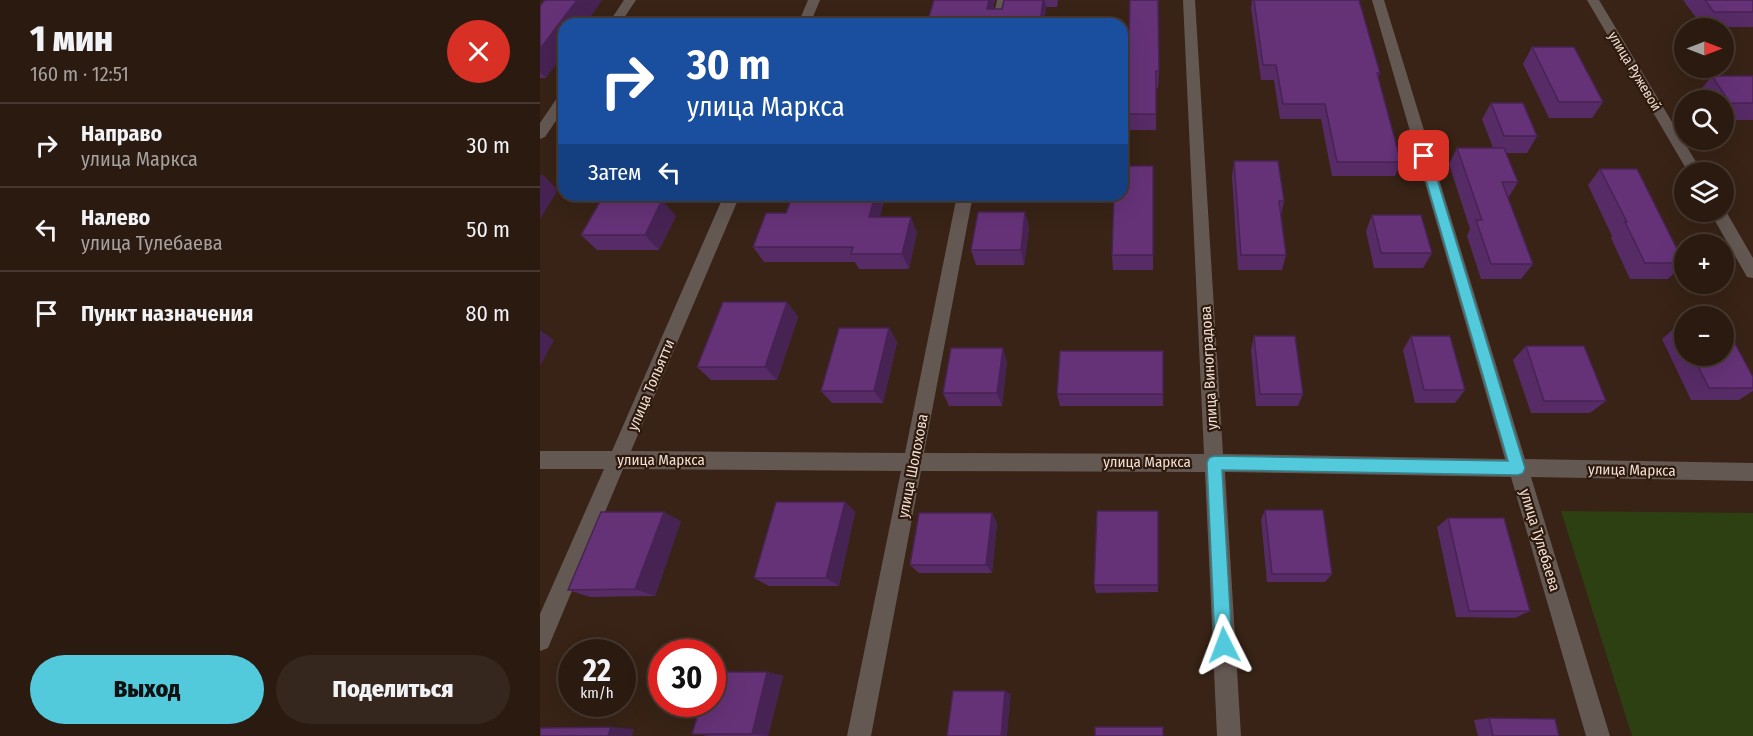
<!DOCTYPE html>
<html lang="ru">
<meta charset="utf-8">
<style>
:root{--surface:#2a1a10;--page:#36271e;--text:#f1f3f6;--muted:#a5a19f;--line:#463830;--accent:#53cadc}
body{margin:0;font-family:"Fira Sans Condensed",sans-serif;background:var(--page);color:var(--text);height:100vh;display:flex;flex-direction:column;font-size:22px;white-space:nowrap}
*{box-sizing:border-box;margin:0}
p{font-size:20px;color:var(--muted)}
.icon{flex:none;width:33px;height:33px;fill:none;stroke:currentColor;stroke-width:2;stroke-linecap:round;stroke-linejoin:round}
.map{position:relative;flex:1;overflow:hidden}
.side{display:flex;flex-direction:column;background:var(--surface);width:540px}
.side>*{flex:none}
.hud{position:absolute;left:18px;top:18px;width:570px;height:183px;border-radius:18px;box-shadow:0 6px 24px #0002,0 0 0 2px var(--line);background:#1a4fa0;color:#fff;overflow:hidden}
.needle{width:39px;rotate:90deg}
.tools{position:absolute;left:1134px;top:18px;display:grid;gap:12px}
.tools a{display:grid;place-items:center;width:60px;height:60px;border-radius:50%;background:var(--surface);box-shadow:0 6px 24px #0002,0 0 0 2px var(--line);font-size:30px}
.speed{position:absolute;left:18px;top:639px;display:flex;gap:12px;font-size:30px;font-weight:700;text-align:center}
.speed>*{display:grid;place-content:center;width:78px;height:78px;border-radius:50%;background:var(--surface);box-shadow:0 6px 24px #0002,0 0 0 2px var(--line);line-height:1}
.speed small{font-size:15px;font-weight:400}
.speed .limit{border:9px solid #d22;background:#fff;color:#111}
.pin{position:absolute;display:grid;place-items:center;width:51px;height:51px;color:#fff;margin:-26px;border-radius:12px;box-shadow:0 3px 9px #0006}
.me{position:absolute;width:66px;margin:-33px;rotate:357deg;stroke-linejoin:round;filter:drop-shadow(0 0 4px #0008)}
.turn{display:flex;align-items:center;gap:21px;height:126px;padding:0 30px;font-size:27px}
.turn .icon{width:78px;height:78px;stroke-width:2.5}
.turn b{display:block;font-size:42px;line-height:51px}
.then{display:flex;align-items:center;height:57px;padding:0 30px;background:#0003;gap:12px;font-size:22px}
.round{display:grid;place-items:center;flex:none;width:63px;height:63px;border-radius:32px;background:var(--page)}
.head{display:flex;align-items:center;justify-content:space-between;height:102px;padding:0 30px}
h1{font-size:36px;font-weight:800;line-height:45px}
.button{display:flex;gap:12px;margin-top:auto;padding:12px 30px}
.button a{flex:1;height:69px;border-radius:36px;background:var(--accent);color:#111;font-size:24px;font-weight:800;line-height:69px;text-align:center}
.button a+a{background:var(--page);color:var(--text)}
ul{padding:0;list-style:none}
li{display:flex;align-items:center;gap:18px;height:84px;padding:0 30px;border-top:2px solid var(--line)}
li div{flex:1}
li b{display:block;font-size:22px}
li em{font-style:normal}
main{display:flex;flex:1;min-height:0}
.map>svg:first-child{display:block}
.green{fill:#2c4012}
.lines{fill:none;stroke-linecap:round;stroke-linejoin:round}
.street{fill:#645853;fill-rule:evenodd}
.wall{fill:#572b66}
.shaded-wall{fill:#472353}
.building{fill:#653277;stroke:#472353;stroke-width:1.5}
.route{fill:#53cadc;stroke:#36838f;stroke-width:1.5}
.labels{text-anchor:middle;stroke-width:4.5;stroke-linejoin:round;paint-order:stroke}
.far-street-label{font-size:14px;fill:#eedfd6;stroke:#2e190c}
.street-label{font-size:15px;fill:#eedfd6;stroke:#2e190c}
</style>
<main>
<section class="side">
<div class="head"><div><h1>1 мин</h1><p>160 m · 12:51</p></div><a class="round" style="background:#d93025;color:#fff"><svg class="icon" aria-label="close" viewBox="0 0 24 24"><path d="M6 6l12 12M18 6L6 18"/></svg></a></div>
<ul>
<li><svg class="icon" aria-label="right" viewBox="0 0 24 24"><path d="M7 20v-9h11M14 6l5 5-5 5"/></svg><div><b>Направо</b><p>улица Маркса</p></div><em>30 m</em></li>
<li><svg class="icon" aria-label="left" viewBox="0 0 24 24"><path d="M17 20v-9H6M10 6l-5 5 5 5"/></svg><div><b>Налево</b><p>улица Тулебаева</p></div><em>50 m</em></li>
<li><svg class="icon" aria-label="arrive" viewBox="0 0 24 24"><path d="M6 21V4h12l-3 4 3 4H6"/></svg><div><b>Пункт назначения</b></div><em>80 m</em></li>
</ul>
<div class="button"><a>Выход</a><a>Поделиться</a></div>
</section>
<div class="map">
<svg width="1213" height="736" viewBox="0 0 1213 736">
<rect width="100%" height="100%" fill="#382316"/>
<polygon class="green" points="1021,511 1213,513 1213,736 1092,736"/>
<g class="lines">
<g class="street">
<polygon points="84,0 96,0 80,24 68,24"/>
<polygon points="268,0 280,0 270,24 258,24"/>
<polygon points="457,0 469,0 464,24 452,24"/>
<polygon points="643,0 655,0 683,454 965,459 832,0 844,0 985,459 1213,463 1213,481 991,477 1070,736 1046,736 971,477 685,472 701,736 677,736 665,472 381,471 331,736 307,736 361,471 83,469 8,648 0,651 0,614 64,469 0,469 0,451 72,451 184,195 200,195 91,451 365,453 417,195 433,195 384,453 664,454"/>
<polygon points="1047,0 1059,0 1162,172 1148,172"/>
<polygon points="24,94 24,109 5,137 0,139 0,123 19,95"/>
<polygon points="1184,208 1213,258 1213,278 1207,277 1170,212 1184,212"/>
</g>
</g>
<g class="wall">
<polygon points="5,0 62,0 45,24 24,24 6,78 0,78 0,6"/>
<polygon points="455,0 453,9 462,9 464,0 518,0 517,7 506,7 504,24 385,24"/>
<polygon points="712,0 819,0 840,73 838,79 861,162 855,176 792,176 781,119 740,119 734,80 721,80 711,8"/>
<polygon points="1143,0 1213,0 1213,27 1163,27"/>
<polygon points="582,43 589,43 619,71 618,88 616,88 616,130 582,130"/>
<polygon points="992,47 1063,102 1052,118 1009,118 983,64"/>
<polygon points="1172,76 1213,76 1213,120 1184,120 1184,100 1163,100 1158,93"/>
<polygon points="951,103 997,136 987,153 966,153 978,182 968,198 993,264 981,279 941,279 927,236 930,229 909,164 917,148 953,148 942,119"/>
<polygon points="694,161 744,201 741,216 746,255 742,270 698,270 692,177"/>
<polygon points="613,166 613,270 573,270 572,255"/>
<polygon points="1060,169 1144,263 1128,279 1090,279 1071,238 1072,236 1048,185"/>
<polygon points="485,212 489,228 484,265 436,265 431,250"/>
<polygon points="246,213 340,217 377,232 369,269 319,269 315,262 224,262 213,247"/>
<polygon points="832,215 892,253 883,268 834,268 826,231"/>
<polygon points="136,216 119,250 57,250 41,235"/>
<polygon points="247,302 258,317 237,380 171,380 157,367"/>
<polygon points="1138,325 1144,325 1144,356 1184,356 1213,377 1213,391 1199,400 1151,400 1122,339"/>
<polygon points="349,328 357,342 343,403 292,403 281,391"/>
<polygon points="714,336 763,394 758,406 716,406 711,350"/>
<polygon points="871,336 925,390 915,403 875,403 863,350"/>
<polygon points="986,346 1066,401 1050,413 991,413 973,360"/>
<polygon points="467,361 462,406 409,406 403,393"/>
<polygon points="517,394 623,394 623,406 520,406"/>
<polygon points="305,502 315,512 299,586 229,586 214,578"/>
<polygon points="725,510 792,574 785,582 727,582 721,519"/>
<polygon points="908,518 990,611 975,618 916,617 897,527"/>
<polygon points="141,521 115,596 50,597 28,590"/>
<polygon points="457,523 452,573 379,573 370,565"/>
<polygon points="554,585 618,585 618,592 556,593"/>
<polygon points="227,672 243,676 228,736 171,736 152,734"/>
<polygon points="949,718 1019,736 938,736 934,720"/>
</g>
<g class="shaded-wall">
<polygon points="37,0 62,0 45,24 24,24 24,53 6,78 0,72 0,49"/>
<polygon points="449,0 455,0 451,24 447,9"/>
<polygon points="503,0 505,0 506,7 504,24 500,24"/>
<polygon points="2,174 18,190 0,219 0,177"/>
<polygon points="335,195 346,195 336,232 329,217"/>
<polygon points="122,200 136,216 119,250 105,235"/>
<polygon points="485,212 489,228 484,265 481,250"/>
<polygon points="371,217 377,232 369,269 362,254"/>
<polygon points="247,302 258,317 237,380 225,367"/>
<polygon points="349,328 357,342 343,403 334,391"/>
<polygon points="0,330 14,340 0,366"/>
<polygon points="463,348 467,361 462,406 457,393"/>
<polygon points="305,502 315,512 299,586 286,578"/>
<polygon points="124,512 141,521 115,596 95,589"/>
<polygon points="452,513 457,523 452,573 446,565"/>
<polygon points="227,672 243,676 228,736 212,734"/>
<polygon points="465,691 471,694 467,736 461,736"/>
<polygon points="71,727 94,729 92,736 68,736"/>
</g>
<g class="building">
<polygon points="5,0 37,0 0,49 0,6"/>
<polygon points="394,0 449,0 447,9 462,9 464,0 503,0 500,24 385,24 385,23 387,23"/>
<polygon points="590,0 618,0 619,71 616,71 616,114 582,114 582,43 589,43"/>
<polygon points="714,0 819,0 840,73 837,73 861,162 797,162 785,104 743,104 736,65 723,65"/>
<polygon points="1165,0 1213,0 1213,12 1174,12"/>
<polygon points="992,47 1034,47 1063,102 1019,102"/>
<polygon points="1172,76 1213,76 1213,103 1190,103"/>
<polygon points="951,103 983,103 997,136 964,136"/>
<polygon points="917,148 964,148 978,182 962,182 993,264 951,264 936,220 942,220"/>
<polygon points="694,161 738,161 744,201 739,201 746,255 701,255"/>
<polygon points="582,166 613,166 613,255 572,255 574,195 582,195"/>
<polygon points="1060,169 1097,169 1144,263 1105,263 1085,222 1087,222"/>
<polygon points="253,195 335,195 329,217 371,217 362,254 311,254 313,247 213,247 226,213 246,213"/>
<polygon points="61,200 122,200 105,235 41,235"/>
<polygon points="438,212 485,212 481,250 431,250"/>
<polygon points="832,215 881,215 892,253 841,253"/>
<polygon points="183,302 247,302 225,367 157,367"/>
<polygon points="1138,325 1144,325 1144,337"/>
<polygon points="1184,325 1185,325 1213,377 1213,388 1169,388 1153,356 1184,356"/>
<polygon points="299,328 349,328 334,391 281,391"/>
<polygon points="714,336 755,336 763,394 720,394"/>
<polygon points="871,336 910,336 925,390 884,390"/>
<polygon points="986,346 1044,346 1066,401 1004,401"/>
<polygon points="411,348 463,348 457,393 403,393"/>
<polygon points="520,351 623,351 623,394 517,394"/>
<polygon points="236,502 305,502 286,578 214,578"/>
<polygon points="725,510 783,510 792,574 732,574"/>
<polygon points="557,511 618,511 618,585 554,585"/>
<polygon points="61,512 124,512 95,589 28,590"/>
<polygon points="379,513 452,513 446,565 370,565"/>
<polygon points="908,518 964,518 990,611 929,611"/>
<polygon points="172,672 227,672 212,734 152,734 161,704 172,704"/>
<polygon points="413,691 465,691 461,736 407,736"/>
<polygon points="949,718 1015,719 1019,736 953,736"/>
<polygon points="71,727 68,736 0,736 0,728"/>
<rect x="555" y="727" width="68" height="9"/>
</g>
<polygon class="route" points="884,152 890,156 985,468 983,473 978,475 682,470 692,645 690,651 684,653 678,651 675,645 667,463 669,458 674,456 968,461 879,156"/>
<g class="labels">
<g class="far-street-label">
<text transform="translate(1095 71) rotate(59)" y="5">улица Ружевой</text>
</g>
<g class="street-label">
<text transform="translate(669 368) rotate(-93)" y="5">улица Виноградова</text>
<text transform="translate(111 385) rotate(-67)" y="5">улица Тольятти</text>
<text x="121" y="465">улица Маркса</text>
<text x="607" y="467">улица Маркса</text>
<text transform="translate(373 466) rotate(-79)" y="5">улица Шолохова</text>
<text transform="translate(1092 470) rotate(1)" y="5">улица Маркса</text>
<text transform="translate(1000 540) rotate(73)" y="5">улица Тулебаева</text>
</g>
</g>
</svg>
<div class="tools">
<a><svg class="needle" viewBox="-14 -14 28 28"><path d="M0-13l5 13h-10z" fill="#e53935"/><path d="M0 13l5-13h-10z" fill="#a5a19f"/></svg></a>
<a><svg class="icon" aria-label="search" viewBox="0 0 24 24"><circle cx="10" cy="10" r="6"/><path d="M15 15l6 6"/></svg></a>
<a><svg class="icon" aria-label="layers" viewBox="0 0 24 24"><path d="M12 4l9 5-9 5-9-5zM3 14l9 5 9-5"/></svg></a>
<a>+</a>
<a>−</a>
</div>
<div class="speed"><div>22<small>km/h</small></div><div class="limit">30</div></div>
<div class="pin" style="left:884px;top:156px;background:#d93025"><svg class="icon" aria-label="arrive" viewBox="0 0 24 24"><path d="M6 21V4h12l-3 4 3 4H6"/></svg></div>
<svg class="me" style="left:684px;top:645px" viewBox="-20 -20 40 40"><path d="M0-17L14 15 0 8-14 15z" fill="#53cadc" stroke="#fff" stroke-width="4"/></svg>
<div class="hud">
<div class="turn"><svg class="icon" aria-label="right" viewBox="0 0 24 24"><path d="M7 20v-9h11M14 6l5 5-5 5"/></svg><div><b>30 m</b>улица Маркса</div></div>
<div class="then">Затем<svg class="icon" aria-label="left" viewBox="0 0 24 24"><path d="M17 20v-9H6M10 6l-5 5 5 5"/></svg></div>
</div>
</div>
</main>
